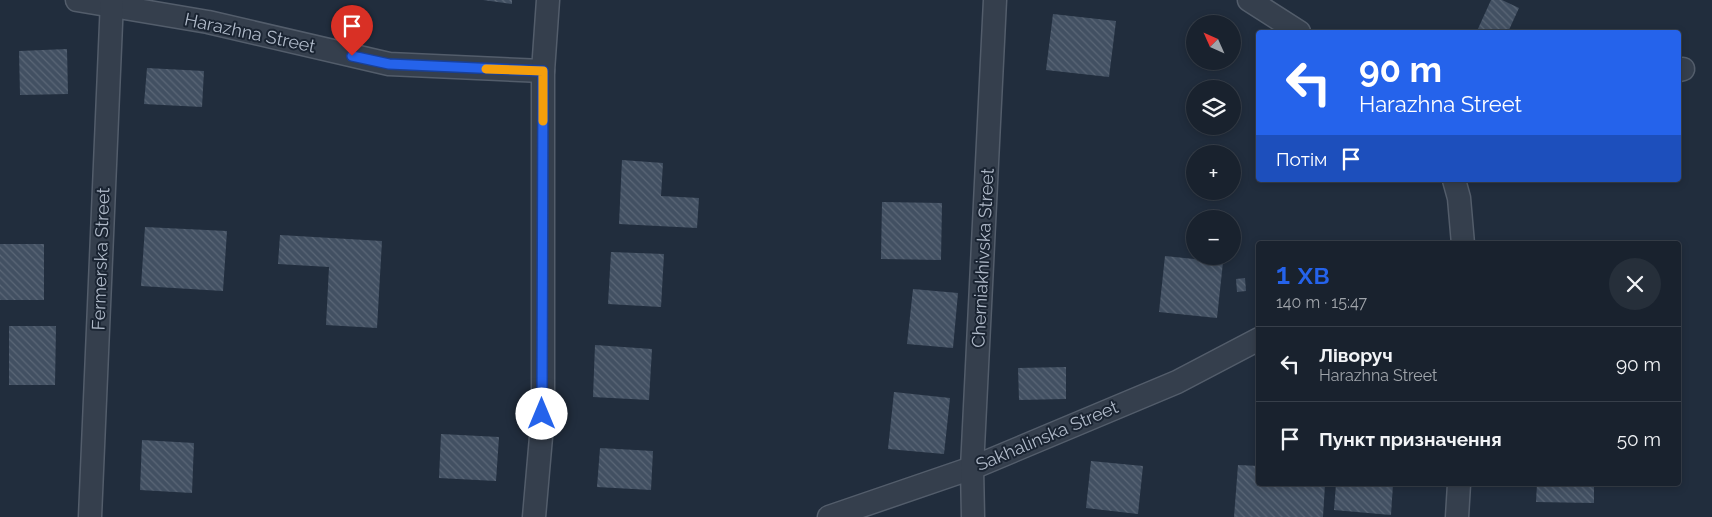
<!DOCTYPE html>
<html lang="uk">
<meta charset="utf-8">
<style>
:root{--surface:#19222e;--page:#262f3a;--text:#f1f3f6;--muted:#9fa4aa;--line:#373f4a;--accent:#2563eb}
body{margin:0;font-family:Raleway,sans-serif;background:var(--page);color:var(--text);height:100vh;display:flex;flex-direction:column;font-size:19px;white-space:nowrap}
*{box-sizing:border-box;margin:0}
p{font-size:16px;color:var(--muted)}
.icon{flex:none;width:28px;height:28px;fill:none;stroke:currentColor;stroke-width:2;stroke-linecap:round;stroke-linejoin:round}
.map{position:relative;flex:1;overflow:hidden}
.details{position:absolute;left:1256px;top:241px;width:425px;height:245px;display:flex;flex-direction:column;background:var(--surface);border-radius:5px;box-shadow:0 2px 8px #0003,0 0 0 1px var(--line)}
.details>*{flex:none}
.hud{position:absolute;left:1256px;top:30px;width:425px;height:152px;border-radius:5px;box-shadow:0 2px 8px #0003,0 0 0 1px var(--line);background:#2563eb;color:#fff;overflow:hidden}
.needle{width:32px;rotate:315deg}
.controls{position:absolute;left:1186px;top:15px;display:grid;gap:10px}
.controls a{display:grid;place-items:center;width:55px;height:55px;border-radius:50%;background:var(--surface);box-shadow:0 2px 8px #0003,0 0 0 1px var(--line);font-size:25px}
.pin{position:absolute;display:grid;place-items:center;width:42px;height:42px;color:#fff;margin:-51px -21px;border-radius:50% 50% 50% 0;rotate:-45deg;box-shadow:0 0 5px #0007}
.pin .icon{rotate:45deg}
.me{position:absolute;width:55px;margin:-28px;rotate:0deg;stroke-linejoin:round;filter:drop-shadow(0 0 4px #0008)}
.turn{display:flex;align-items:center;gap:18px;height:105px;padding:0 20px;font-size:22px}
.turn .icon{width:65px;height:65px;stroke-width:2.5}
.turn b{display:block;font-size:35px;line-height:42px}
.then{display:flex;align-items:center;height:48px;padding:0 20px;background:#0003;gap:10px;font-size:19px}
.round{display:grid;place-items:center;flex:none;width:52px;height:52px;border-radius:26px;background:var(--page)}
.headline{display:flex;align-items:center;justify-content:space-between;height:85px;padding:0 20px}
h1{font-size:30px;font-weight:600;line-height:38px;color:var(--accent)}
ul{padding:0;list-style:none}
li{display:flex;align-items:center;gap:15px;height:75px;padding:0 20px;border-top:1px solid var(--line)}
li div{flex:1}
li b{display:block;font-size:19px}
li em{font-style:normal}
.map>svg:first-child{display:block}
.building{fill:url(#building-back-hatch)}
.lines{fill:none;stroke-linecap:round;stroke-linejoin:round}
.minor-casing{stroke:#535d6b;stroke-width:25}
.minor{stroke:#353f4d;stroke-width:22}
.route-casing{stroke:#184099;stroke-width:12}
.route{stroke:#2563eb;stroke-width:9}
.slow{stroke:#f59e0b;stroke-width:9}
.labels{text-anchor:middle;stroke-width:4;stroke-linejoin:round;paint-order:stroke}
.street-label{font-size:18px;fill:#b0bac9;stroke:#1a2432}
</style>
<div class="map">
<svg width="1712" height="517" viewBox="0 0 1712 517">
<defs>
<pattern id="building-back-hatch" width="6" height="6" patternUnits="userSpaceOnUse" patternTransform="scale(1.25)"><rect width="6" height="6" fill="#425062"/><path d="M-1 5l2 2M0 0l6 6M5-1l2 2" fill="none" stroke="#5b6777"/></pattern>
</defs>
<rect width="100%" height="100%" fill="#212d3d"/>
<g class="building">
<polygon points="483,0 512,0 512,4"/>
<polygon points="1491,0 1502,0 1519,8 1508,32 1477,31"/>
<polygon points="1053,14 1116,21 1109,77 1046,70"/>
<polygon points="67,49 68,94 20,95 19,51"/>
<polygon points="147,68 204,71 202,107 144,104"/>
<polygon points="622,160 663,163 661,196 699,198 697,228 619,224"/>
<polygon points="882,202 942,203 941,260 881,259"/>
<polygon points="145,227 227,231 223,291 141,286"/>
<polygon points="280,235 382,241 377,328 326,325 329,267 278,264"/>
<rect x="0" y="244" width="44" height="56"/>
<polygon points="611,252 664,254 661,307 608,304"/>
<polygon points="1165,256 1223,262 1217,318 1159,312"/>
<polygon points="1245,278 1246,291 1237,292 1236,279"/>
<polygon points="913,289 958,293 953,348 907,344"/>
<polygon points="9,326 56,326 55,385 9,385"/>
<polygon points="595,345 652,349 649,400 593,397"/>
<polygon points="1066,367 1066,399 1019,400 1018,368"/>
<polygon points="894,392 950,398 944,454 888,449"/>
<polygon points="441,434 499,437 496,481 439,478"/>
<polygon points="142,440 194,443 192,493 140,490"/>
<polygon points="600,448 653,451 651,490 597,487"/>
<polygon points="1091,461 1143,466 1138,514 1086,508"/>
<polygon points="1238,465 1259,466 1259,484 1325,484 1323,517 1234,517"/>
<polygon points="1336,484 1393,484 1391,515 1334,510"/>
<polygon points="1537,484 1594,484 1594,503 1536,502"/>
</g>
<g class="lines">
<defs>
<g id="minor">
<polyline points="77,0 208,22 389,64 543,71"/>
<polyline points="1249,0 1299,32"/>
<polyline points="1679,70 1683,69"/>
<polyline points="1454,180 1459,198 1463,244"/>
<polyline points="90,517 112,0"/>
<polyline points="534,517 543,414 543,71 548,0"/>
<polyline points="829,517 972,468 1177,382 1259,339"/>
<polyline points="973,517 972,468 995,0"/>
<polyline points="1457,517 1459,484"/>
</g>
</defs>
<use href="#minor" class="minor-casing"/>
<use href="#minor" class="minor"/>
</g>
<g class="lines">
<defs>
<polyline id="route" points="352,56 389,64 543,71 542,414"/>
</defs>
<use href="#route" class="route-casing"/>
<use href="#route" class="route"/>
<polyline class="slow" points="486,69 543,71 543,121"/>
</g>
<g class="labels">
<g class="street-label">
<text transform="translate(250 33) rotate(12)" y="6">Harazhna Street</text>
<text transform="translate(983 258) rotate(-87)" y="6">Cherniakhivska Street</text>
<text transform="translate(101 259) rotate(-88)" y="6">Fermerska Street</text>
<text transform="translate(1047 436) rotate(-23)" y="6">Sakhalinska Street</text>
</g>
</g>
</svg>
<div class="controls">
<a><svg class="needle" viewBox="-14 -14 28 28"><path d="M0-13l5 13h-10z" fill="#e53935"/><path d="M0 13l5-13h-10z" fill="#9fa4aa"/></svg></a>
<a><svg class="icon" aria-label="layers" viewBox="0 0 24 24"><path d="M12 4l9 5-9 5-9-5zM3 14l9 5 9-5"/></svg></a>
<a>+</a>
<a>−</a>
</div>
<div class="pin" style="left:352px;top:56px;background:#d93025"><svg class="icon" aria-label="arrive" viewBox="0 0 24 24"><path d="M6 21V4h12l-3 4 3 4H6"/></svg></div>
<svg class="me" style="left:542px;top:414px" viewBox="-20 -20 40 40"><circle r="19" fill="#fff"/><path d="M0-13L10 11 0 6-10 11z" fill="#2563eb"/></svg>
<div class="hud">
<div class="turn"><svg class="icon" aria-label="left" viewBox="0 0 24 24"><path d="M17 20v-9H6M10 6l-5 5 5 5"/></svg><div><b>90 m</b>Harazhna Street</div></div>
<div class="then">Потім<svg class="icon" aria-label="arrive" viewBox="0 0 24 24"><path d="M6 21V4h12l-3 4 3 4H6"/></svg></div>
</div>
<section class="details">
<div class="headline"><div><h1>1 хв</h1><p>140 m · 15:47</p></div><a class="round"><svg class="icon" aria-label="close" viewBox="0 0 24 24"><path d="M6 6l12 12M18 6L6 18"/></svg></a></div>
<ul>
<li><svg class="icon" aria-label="left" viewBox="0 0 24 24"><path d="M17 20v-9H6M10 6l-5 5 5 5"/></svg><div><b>Ліворуч</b><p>Harazhna Street</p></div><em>90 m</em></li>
<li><svg class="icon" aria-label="arrive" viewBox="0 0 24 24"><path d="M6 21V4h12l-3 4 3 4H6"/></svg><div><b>Пункт призначення</b></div><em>50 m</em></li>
</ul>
</section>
</div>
